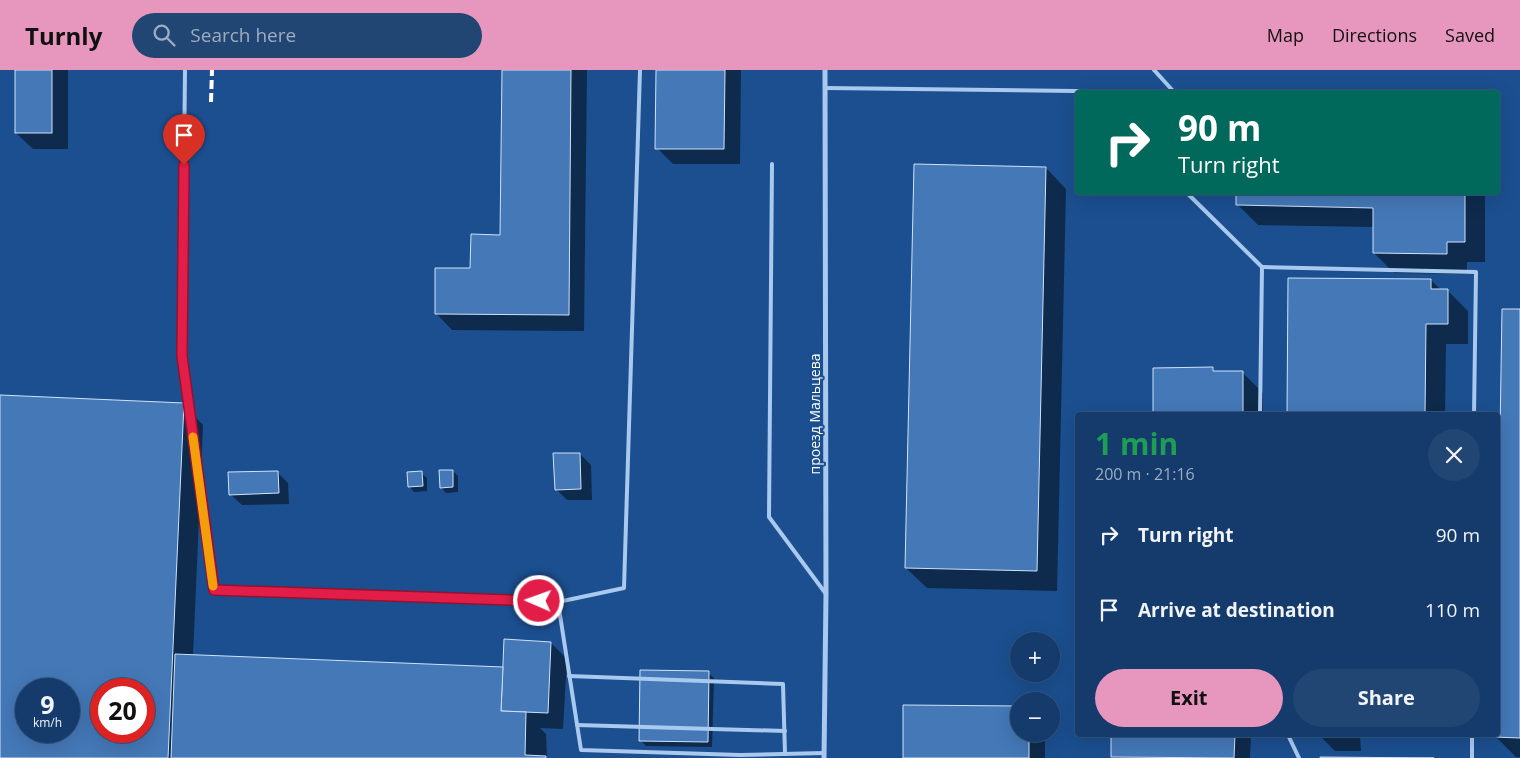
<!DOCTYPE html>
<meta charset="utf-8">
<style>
:root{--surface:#143b6b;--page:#214673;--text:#f1f3f6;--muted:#9dadc1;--line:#33557e;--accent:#e797bd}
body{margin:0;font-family:"Open Sans",sans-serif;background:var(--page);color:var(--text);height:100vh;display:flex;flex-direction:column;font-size:19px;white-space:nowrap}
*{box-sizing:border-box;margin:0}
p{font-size:16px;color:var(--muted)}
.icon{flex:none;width:28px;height:28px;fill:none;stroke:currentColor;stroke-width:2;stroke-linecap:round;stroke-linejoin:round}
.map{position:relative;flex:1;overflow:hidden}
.sheet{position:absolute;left:1075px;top:342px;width:425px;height:325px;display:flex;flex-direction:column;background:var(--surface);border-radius:5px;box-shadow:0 5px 20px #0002,0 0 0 1px var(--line)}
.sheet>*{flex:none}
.top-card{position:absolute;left:1075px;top:20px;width:425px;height:105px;border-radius:5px;box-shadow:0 5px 20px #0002,0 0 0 1px var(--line);background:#00695c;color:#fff;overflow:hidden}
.fabs{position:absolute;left:1010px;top:562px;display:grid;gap:10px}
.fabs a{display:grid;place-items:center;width:50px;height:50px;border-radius:50%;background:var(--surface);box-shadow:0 5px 20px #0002,0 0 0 1px var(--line);font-size:25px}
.speed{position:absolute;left:15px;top:608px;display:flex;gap:10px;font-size:25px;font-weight:700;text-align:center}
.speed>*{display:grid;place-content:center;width:65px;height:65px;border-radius:50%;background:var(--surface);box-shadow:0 5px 20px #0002,0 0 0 1px var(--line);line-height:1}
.speed small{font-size:12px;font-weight:400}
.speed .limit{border:8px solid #d22;background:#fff;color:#111}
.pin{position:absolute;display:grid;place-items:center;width:42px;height:42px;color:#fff;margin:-51px -21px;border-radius:50% 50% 50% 0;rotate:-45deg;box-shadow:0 0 5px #0007}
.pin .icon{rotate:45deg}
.me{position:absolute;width:55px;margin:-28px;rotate:272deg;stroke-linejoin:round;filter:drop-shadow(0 0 4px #0008)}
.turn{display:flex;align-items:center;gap:18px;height:105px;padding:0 20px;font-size:22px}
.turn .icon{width:65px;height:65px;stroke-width:2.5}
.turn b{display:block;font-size:35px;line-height:42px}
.round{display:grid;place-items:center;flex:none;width:52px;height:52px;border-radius:26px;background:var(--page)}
.head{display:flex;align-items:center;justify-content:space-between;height:85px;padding:0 20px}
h1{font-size:30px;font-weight:700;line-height:38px;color:#1e9e55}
.action{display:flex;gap:10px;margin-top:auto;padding:10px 20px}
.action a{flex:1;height:58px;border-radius:30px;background:var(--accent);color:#111;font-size:20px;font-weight:700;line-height:58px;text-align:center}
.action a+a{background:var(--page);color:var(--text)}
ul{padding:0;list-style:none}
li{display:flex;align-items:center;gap:15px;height:75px;padding:0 20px}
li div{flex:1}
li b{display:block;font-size:19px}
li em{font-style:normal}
header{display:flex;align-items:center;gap:30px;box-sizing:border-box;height:70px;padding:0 25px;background:var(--accent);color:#111}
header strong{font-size:24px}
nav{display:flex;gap:28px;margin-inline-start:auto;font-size:18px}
.search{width:350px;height:45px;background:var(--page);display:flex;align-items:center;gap:12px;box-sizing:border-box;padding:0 18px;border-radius:28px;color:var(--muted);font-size:19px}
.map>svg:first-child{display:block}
.shadow{fill:#0007;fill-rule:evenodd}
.building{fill:#4478b7;stroke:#cfe3fa;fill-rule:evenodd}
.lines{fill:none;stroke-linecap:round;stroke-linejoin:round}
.lane{stroke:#a9c9ee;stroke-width:4}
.street{stroke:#a9c9ee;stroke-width:5}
.rail{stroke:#fff;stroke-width:4;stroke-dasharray:9 4;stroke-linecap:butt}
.route-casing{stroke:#92132f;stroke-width:12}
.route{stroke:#e11d48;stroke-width:9}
.slow{stroke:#f59e0b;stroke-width:9}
.labels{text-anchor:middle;stroke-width:4;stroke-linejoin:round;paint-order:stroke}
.street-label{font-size:14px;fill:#fff;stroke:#1b4f8f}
</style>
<header>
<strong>Turnly</strong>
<div class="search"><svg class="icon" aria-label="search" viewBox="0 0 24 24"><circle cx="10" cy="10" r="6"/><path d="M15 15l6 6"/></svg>Search here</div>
<nav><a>Map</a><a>Directions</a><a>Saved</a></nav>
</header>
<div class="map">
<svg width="1520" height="688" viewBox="0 0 1520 688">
<rect width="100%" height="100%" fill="#1b4f8f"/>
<g class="shadow">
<polygon points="17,0 68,0 68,79 33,79 16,63"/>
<polygon points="503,0 587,0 584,261 452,260 436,243 501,166"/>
<polygon points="657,0 741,0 740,94 673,94 657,78"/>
<polygon points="1046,98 1066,119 1057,521 927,518 906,498"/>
<polygon points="1238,122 1485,122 1485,192 1467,192 1467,204 1394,203 1374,183 1374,157 1258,155 1238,135"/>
<polygon points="1431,210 1441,220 1447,220 1468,241 1468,274 1446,274 1445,345 1288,345"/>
<polygon points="1503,240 1520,241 1520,687 1516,687 1496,667 1496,665 1498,665 1498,561"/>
<polygon points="1212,298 1216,303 1242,302 1263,323 1263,345 1155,345"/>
<path d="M0,326L183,334L203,355L193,586L502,598L551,573L567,589L563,659L540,658L546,664L547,688H0ZM26,619H69V661H26ZM101,619H144V661H101Z"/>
<polygon points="580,384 591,395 592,430 567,430 556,419"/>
<polygon points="453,401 458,406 458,422 446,423 441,417"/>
<polygon points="277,402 288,413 289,434 242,435 230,424"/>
<polygon points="421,403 427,408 427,421 414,422 409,416"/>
<polygon points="708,603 714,608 712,677 646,676 640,670"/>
<polygon points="1019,664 1045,664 1045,688 904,688"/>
<polygon points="1112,665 1251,665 1250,688 1114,688 1112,686"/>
<polygon points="1319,665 1360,665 1361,681 1335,681"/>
</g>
<g class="building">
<rect x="15" y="0" width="37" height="63"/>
<polygon points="502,0 571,0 569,245 435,244 435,198 470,198 471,164 500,165"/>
<polygon points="656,0 725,0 724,79 655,79"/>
<polygon points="914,94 1046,97 1037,501 905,498"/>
<polygon points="1236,122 1465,122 1465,172 1447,172 1447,184 1373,183 1373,138 1236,135"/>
<polygon points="1288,208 1431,209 1431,219 1448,219 1448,254 1426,254 1425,345 1287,345"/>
<polygon points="1502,239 1520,239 1520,668 1494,667 1494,665 1498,665 1498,489"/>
<polygon points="1213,297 1213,301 1243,301 1243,345 1153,345 1153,298"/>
<path d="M0,325L184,333L168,688H0ZM26,619H69V661H26ZM101,619H144V661H101Z"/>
<polygon points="553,383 580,383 581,419 555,420"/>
<polygon points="439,400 453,400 453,417 440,418"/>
<polygon points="278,401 279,423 229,425 228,402"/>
<polygon points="422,401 423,416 408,417 407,402"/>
<polygon points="504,569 551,572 548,643 501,641"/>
<polygon points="175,584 503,597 501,641 526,642 525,685 546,686 546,688 171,688"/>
<polygon points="640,600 709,601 708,672 639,671"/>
<polygon points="903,635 1019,636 1019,664 1029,664 1029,688 903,688"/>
<polygon points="1111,665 1235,665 1234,688 1111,687"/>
<polygon points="1320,687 1434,688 1320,688"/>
</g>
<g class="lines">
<g class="lane">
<polyline points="185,0 182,286 214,520 558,532 581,680 740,685 824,683"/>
<polyline points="1154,0 1174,22"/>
<polyline points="825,18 1154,22"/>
<polyline points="772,94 769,447 826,524"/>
<polyline points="1186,122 1262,197 1260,345"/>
<polyline points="1262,197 1476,202 1474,345"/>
<polyline points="558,532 624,518 640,0"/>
<polyline points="569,606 783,614 785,684"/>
<polyline points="577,655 785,661"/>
<polyline points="1288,665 1299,688"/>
<polyline points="1472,688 1472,665"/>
</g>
<polyline class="street" points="824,688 826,524 825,0"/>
<polyline class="rail" points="211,32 212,0"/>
</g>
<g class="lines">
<defs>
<polyline id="route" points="184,95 182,286 214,520 539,531"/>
</defs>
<use href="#route" class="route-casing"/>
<use href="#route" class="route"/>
<polyline class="slow" points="193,367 213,516"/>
</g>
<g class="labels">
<g class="street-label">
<text transform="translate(815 344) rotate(-90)" y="5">проезд Мальцева</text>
</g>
</g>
</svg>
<div class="fabs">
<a>+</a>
<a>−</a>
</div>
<div class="speed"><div>9<small>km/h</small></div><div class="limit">20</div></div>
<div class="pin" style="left:184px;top:95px;background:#d93025"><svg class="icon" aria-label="arrive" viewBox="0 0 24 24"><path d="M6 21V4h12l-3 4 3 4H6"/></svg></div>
<svg class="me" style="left:539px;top:531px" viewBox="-20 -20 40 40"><circle r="17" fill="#e11d48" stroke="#fff" stroke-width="3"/><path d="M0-11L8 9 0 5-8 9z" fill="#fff"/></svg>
<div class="top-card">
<div class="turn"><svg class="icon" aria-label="right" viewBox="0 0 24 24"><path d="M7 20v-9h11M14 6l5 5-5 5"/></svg><div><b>90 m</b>Turn right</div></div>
</div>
<section class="sheet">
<div class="head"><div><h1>1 min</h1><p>200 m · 21:16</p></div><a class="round"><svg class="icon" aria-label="close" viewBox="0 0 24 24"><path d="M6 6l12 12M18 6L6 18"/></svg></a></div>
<ul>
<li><svg class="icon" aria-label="right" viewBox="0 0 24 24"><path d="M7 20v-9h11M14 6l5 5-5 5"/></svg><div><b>Turn right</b></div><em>90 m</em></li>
<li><svg class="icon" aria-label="arrive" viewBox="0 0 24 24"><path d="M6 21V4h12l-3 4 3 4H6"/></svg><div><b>Arrive at destination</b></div><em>110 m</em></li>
</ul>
<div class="action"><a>Exit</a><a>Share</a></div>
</section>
</div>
